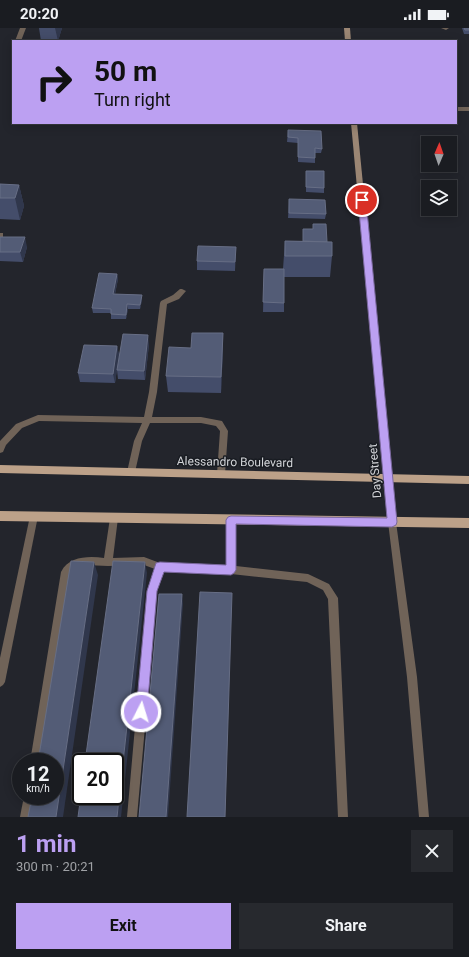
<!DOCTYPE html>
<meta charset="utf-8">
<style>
:root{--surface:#1a1c21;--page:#27292e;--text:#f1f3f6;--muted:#9fa1a5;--line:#383a3f;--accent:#bca0f2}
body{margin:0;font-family:Roboto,sans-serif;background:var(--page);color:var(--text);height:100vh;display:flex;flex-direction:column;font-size:15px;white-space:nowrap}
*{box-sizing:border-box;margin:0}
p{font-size:13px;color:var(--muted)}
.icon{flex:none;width:22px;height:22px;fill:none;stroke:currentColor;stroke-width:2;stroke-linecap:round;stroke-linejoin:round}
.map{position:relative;height:789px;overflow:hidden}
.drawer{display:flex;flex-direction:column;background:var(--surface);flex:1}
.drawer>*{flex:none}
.top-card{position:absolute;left:12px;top:12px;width:445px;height:84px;border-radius:0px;box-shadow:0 2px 10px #0003,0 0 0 1px var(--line);background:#bca0f2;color:#111;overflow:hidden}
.needle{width:26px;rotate:2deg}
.tools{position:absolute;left:421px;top:108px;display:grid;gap:8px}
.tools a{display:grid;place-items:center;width:36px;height:36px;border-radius:0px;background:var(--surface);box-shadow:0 2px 10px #0003,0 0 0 1px var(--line);font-size:20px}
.speed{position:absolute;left:12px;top:725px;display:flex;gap:8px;font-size:20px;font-weight:700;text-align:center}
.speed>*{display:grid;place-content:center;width:52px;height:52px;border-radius:50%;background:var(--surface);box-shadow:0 2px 10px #0003,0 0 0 1px var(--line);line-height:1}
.speed small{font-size:10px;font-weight:400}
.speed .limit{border:2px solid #111;border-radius:6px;background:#fff;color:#111}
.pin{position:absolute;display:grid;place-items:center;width:34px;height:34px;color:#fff;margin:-17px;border:2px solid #fff;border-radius:50%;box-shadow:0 1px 4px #0007}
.me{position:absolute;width:44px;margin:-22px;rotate:5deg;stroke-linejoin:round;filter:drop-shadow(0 0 3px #0008)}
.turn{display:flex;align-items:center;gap:14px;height:84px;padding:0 16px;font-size:18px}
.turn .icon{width:52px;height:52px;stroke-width:2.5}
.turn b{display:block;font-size:28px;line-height:34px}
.round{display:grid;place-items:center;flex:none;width:42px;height:42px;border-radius:0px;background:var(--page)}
.overview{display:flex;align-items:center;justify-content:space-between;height:68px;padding:0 16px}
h1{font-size:24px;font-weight:700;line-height:30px;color:var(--accent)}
.action{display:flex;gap:8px;margin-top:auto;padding:8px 16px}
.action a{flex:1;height:46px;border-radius:0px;background:var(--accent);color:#111;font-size:16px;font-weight:700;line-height:46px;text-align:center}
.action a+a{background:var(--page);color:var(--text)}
.status{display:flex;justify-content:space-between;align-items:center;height:28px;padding:0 20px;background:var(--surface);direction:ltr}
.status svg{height:11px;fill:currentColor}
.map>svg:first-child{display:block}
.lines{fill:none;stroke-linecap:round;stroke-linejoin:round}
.lane{fill:#706358;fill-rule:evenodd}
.street{fill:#706358;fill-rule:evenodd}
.secondary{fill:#9b8674;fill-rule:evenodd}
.primary{fill:#bca189;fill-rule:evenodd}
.wall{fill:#444d6a}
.shaded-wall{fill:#30374c}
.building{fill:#535c76;stroke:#676e85}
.route{fill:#bca0f2;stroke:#7a689d}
.labels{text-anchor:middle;stroke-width:3;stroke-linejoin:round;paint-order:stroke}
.street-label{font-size:12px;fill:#d2d4d8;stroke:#191c22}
</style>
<div class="status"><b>20:20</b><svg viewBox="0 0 49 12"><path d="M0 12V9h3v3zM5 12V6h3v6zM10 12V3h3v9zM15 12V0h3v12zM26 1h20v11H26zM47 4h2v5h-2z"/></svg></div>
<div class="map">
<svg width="469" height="789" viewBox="0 0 469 789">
<rect width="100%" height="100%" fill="#23252c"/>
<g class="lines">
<g class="lane">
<polygon points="20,0 26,0 21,13 15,13"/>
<polygon points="441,0 449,0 446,2"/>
<rect x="0" y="205" width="3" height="4"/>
<polygon points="180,261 182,261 186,263 179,271 167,276 157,364 152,389 201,389 222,393 228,403 225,446 224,448 221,449 218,448 217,446 220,403 216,398 201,395 150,395 142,413 135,444 134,446 131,447 128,446 127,444 134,413 142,395 39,393 22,400 6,417 3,424 0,425 0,413 16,396 38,387 144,389 149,364 160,275 161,273 173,267"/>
<polygon points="34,484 37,485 38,488 5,654 3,657 0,659 0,630 30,488 31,485"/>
<path d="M114,486L117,487L118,490L113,530L144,529L160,535L226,538L227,492L228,489L231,488L234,489L235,492L236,538L308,546L329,556L338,570L348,789H338L328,571L323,562L307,554L231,546L163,543L157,563L137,789H127L147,563L155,541L144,537L108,538L85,537L78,539L70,546L40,734H30L61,544C69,528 89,528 104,530L110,490L111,487Z"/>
<polygon points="24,768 34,768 30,789 20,789"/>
</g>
<g class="street">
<rect x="456" y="79" width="13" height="4"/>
<polygon points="392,490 395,491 396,494 417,649 429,789 419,789 407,649 388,494 389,491"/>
</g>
<g class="secondary">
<polygon points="344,0 350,0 351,13 345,13"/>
<polygon points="351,95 357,95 396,494 395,497 392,498 389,497 388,494"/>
</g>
<g class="primary">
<polygon points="0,437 469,448 469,456 0,445"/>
<polygon points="0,483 469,490 469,500 0,493"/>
</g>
</g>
<g class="wall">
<polygon points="39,0 62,0 58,13 41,13"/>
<polygon points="462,0 469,0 469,6 464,6"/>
<polygon points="288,102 322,121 321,125 315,125 315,135 298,134 298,115 287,114"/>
<polygon points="306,143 324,160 324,165 306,164"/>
<polygon points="0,156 19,157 24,178 20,192 0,191"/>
<polygon points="289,171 326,186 325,191 288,190"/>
<polygon points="313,196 327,214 332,228 330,249 284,249 284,284 263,284 264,241 283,241 285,213 303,213 303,201 313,201"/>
<polygon points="0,209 27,219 23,234 0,233"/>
<polygon points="236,219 235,243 197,242 197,233"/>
<polygon points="117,246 118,251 115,266 142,267 142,272 140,281 128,281 126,291 111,291 111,285 93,285 92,280"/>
<polygon points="223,305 223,321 221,365 168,364 166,348"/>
<polygon points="149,316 145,352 118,351 117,342"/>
<polygon points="117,318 119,327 115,355 80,354 78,345"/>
</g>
<g class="shaded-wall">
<polygon points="55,0 62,0 58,13"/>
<polygon points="19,157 24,178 20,192 15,170"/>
<polygon points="25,209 27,219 23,234 20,224"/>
<polygon points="117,246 118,251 114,271 113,266"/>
<polygon points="142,267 142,272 140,281 140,277"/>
<polygon points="127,276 128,281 126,291 126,287"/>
<polygon points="223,305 223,321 221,365 221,349"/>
<polygon points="148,307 149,316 145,352 144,343"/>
<polygon points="117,318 119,327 115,355 113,346"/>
<polygon points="94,534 98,547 63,789 56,789"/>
<polygon points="145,534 147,545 121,789 117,789"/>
<polygon points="182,566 183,576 168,789 166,789"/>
</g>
<g class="building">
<polygon points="464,0 469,0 469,2 465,2"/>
<polygon points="288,102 321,103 322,121 315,120 315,130 298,129 298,110 288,109"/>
<polygon points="306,143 324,143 324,160 306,159"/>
<polygon points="0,156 19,157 15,170 0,170"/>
<polygon points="289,171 325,172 326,186 289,185"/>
<polygon points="313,196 326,196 327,214 303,213 303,201 313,201"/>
<polygon points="0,209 25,209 20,224 0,224"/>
<polygon points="285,213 332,214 332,228 285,228"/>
<polygon points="198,218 236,219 235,234 197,233"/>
<polygon points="264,241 284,241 284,275 263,274"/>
<polygon points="99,245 117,246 113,266 142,267 140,277 127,276 126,287 111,286 111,281 92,280"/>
<polygon points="192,305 223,305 221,349 166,348 169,319 191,320"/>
<polygon points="123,306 148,307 144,343 117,342"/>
<polygon points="84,317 117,318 113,346 78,345"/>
<polygon points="71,533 94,534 56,789 28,789 32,768 55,768 55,734 38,734"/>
<polygon points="113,533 145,534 117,789 78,789 81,767 81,768 115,768 115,734 85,734"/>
<polygon points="200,564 232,565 225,789 187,789"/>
<polygon points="159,566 182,566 166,789 139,789"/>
</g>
<polygon class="route" points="362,170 366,172 397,494 396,497 392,499 236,496 236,542 234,545 231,547 164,544 157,563 147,684 145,688 141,689 137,688 136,684 147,563 156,535 160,534 226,537 226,492 228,489 231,488 387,490 358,172"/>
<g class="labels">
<g class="street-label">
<text transform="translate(235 434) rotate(1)" y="4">Alessandro Boulevard</text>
<text transform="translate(375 443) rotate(-95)" y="4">Day Street</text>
</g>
</g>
</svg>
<div class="tools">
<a><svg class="needle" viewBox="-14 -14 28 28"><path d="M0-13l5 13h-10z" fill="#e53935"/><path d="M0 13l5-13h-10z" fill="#9fa1a5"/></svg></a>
<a><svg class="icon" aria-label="layers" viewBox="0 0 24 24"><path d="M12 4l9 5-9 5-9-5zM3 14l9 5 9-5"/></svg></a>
</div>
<div class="speed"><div>12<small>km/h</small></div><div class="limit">20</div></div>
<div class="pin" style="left:362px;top:172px;background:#d93025"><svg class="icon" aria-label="arrive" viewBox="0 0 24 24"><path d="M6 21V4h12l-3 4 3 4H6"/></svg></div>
<svg class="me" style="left:141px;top:684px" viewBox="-20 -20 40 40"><circle r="17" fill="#bca0f2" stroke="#fff" stroke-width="3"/><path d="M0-11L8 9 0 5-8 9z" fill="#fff"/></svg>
<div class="top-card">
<div class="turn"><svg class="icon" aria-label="right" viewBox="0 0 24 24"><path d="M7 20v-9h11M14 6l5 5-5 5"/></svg><div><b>50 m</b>Turn right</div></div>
</div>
</div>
<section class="drawer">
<div class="overview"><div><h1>1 min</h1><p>300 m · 20:21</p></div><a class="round"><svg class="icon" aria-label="close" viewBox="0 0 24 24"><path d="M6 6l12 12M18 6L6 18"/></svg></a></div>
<div class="action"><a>Exit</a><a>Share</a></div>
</section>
